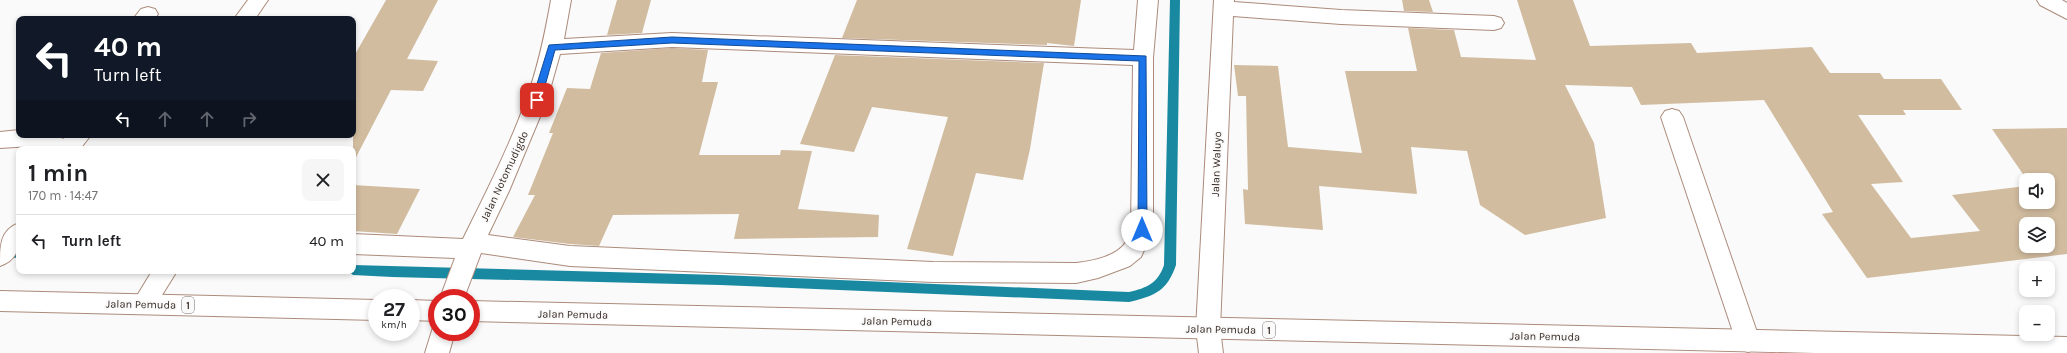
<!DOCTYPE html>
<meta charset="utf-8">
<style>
:root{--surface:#fff;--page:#f6f6f6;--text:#202124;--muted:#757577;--line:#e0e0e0}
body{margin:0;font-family:Karla,sans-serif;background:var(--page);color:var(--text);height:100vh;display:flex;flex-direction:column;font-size:15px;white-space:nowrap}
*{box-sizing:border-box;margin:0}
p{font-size:13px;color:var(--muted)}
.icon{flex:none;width:22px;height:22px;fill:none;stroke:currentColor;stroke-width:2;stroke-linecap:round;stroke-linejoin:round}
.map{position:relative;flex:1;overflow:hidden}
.drawer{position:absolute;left:16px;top:146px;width:340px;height:128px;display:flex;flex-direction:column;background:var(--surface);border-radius:8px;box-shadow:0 2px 6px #0003}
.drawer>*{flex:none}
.top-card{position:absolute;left:16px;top:16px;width:340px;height:122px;border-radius:8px;box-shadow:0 2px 6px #0003;background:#111827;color:#fff;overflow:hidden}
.tools{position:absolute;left:2019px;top:173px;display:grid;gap:8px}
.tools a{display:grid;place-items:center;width:36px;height:36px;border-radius:8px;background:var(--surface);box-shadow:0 2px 6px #0003;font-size:20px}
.speed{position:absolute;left:368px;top:289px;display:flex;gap:8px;font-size:20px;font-weight:700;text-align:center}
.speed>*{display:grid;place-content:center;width:52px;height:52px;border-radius:50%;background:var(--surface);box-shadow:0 2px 6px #0003;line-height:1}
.speed small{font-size:10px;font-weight:400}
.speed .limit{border:6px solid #d22;background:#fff;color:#111}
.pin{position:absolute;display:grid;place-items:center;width:34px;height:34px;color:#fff;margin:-17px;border-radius:8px;box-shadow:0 2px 6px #0006}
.me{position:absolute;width:44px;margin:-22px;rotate:0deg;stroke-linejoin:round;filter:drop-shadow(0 0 3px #0008)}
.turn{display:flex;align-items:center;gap:14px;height:84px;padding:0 12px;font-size:18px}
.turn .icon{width:52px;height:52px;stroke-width:2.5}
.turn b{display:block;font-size:28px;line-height:34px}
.lanes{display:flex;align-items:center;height:38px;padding:0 12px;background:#0003;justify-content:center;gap:20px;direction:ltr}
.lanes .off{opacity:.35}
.round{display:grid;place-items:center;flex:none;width:42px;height:42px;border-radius:8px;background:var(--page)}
.head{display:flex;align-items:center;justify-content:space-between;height:68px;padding:0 12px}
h1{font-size:24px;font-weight:700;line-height:30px}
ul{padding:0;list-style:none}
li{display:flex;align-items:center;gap:12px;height:52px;padding:0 12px;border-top:1px solid var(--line)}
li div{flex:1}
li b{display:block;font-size:15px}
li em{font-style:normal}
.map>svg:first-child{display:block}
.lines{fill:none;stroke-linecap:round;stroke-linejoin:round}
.stream{fill:#1889a1;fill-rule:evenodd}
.building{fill:#d1bc9f;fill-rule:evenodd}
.minor-casing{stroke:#ac8b7b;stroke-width:2}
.highway-casing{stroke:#ac8b7b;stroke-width:2}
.minor{fill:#fff;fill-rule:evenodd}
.highway{fill:#fff;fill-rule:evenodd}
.route{fill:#1a73e8;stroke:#114b97}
.labels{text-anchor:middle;stroke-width:4;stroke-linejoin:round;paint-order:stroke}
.shield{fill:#fafafa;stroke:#706763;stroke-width:1}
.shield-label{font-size:10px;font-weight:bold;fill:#352822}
.street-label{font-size:11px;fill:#352822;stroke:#fafafa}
</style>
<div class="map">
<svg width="2067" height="353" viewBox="0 0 2067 353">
<rect width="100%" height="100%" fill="#fafafa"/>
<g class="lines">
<g class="stream">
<path d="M1170,0H1180L1176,265C1167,291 1155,296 1129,302L720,285L392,277L353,275L348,271H353V265L720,275L1129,292C1147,288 1158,283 1164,265Z"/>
<polygon points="0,247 19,248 19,258 0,257"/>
</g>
</g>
<g class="building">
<polygon points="386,0 438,0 407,59 438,61 423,91 391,90 353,163 353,58"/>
<polygon points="617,0 651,0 642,33 607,35"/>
<polygon points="857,0 1081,0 1074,46 1047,43 1047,45 842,38"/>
<polygon points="1402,0 1429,0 1433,12 1404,11"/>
<path d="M1517,0H1573L1590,46L1691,43L1697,53L1812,47L1830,73H1880L1884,79H1941L1962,110H1903L1906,115H1858L1903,182L1871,184L1911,238L1980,231L1952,195L2026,186V202H2048V180H2027L1992,129L2067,128V254L1867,278L1822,214L1833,212L1764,100L1641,105L1632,87L1565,85L1594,143L1606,218L1525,235L1480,205L1467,151L1411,147L1417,194L1319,186L1323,230L1245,224L1243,189L1248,190L1246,96H1238L1234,65L1278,66L1288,147L1362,153L1345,71H1417L1408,28L1454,30L1461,57L1536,60ZM2026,224H2048V246H2026Z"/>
<polygon points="672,48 708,50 702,82 718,82 699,155 780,155 781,150 812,151 798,209 879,215 878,237 734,239 739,214 613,215 599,246 570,244 513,237 535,195 528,195 553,133 549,133 567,88 590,89 601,53"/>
<polygon points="835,55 1044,63 1030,149 1023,180 976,173 953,256 907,249 948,117 872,107 854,152 800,144"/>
<polygon points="353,185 420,189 397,234 353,231"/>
</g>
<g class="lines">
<defs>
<g id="minor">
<polygon points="248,0 268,0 255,19 234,19"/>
<path d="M551,0H571L564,39L672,33L1134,50L1138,0H1158L1153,58V230L1141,257L1130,266L1098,278L1076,283L933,282L570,266L481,253L464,298H440L455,258L353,254V234L463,239C485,194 509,148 526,100C538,68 545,34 551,0ZM672,47L1133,65L1131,230C1129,234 1128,238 1126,242C1116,257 1092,261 1076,263L933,262L570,246L488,235L509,191L547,100L560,54Z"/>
<polygon points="1214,0 1234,0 1234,2 1341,10 1494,16 1501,18 1504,23 1501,28 1494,30 1341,24 1233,16 1220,329 1223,353 1199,353 1196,329"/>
<polygon points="148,7 155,9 158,14 155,19 133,19 141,9"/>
<polygon points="1672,109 1679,111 1683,117 1760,341 1757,349 1748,352 1739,349 1736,341 1661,117 1665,111"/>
<polygon points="19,130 19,135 57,135 63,139 67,135 91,135 80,149 46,149 32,146 0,148 0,132"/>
<path d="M19,223C19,242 22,258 0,266C0,246 0,230 19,223Z"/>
<polygon points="152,271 177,271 152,311 144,314 136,311 132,304"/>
<polygon points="437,323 437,332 455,332 449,353 425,353 434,324"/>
</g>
<g id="highway">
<polygon points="2037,0 2062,0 2067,3 2067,19 2040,5"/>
<polygon points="0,291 377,300 377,320 0,311"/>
<polygon points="411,300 437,301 437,321 411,320"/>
<polygon points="471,301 2067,337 2067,353 1815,353 471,321"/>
</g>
</defs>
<use href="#minor" class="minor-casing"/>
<use href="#highway" class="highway-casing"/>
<use href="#minor" class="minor"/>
<use href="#highway" class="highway"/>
</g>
<polygon class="route" points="672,37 1146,56 1147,230 1142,234 1138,230 1139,61 672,43 555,50 541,100 537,103 532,100 549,45"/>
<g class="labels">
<g class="shield">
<rect x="182" y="297" width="12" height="16" rx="3"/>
<rect x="1263" y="322" width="12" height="16" rx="3"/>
</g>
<g class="shield-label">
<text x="188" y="309">1</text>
<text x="1269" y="334">1</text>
</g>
<g class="street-label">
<text transform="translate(1216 164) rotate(-88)" y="4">Jalan Waluyo</text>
<text transform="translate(504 176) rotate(-65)" y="4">Jalan Notomudigdo</text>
<text transform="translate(141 304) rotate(1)" y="4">Jalan Pemuda</text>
<text transform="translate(573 314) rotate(1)" y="4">Jalan Pemuda</text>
<text transform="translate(897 321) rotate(1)" y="4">Jalan Pemuda</text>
<text transform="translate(1221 329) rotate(1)" y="4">Jalan Pemuda</text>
<text transform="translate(1545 336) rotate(1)" y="4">Jalan Pemuda</text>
</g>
</g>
</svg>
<div class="tools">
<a><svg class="icon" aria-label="sound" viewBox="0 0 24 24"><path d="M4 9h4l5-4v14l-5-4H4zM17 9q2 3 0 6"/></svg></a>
<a><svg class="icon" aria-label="layers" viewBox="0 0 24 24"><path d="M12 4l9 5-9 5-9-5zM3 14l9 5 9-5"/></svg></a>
<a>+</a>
<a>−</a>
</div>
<div class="speed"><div>27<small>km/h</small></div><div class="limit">30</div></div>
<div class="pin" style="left:537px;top:100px;background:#d93025"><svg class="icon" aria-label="arrive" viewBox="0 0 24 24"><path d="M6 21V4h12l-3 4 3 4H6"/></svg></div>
<svg class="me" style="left:1142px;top:230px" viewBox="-20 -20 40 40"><circle r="19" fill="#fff"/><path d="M0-13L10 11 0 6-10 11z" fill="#1a73e8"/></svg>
<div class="top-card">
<div class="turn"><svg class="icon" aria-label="left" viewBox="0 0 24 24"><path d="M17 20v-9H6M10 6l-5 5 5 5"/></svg><div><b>40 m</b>Turn left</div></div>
<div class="lanes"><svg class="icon" aria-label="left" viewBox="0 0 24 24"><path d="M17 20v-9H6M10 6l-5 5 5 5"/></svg><svg class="icon off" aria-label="ahead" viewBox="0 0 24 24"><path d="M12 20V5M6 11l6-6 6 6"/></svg><svg class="icon off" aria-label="ahead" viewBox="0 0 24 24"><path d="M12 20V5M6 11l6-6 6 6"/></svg><svg class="icon off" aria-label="right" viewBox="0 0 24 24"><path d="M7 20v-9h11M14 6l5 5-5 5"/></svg></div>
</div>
<section class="drawer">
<div class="head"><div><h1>1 min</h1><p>170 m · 14:47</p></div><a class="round"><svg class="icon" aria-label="close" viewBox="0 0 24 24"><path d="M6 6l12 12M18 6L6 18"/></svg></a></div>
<ul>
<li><svg class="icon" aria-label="left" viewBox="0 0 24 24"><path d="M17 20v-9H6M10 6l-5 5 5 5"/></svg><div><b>Turn left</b></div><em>40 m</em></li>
</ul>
</section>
</div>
